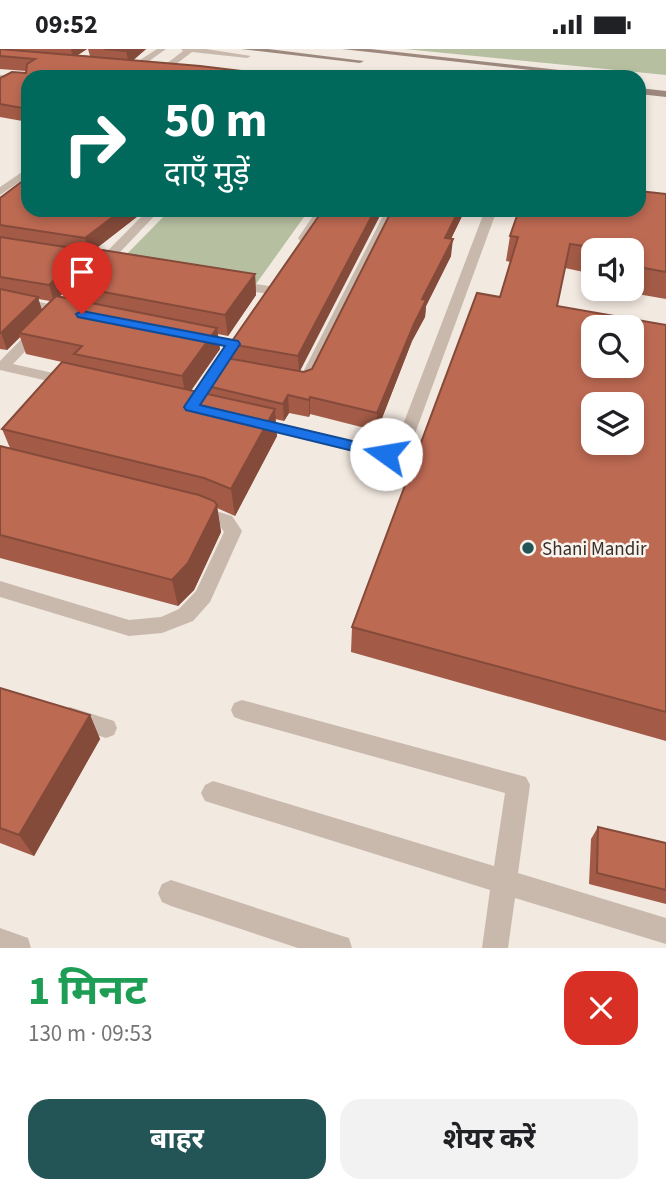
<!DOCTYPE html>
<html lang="hi">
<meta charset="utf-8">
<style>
:root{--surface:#fff;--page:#f2f2f2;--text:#202124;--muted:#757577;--accent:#235557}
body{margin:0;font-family:"Source Sans 3","Noto Sans Devanagari",sans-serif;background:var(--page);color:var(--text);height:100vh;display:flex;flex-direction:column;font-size:26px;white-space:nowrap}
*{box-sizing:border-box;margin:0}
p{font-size:23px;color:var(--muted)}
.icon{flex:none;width:38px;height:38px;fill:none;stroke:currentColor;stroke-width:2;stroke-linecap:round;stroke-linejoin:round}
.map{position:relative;height:899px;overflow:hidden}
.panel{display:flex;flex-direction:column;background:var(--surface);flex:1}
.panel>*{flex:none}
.hud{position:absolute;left:21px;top:21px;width:625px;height:147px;border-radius:21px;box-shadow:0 4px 10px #0003;background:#00695c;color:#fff;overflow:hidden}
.buttons{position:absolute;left:581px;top:189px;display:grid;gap:14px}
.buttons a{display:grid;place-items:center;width:63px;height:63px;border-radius:14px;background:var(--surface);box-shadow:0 4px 10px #0003;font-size:35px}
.pin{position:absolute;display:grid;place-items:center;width:60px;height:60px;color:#fff;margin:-72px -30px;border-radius:50% 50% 50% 0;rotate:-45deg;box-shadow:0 0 7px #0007}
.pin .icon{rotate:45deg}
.me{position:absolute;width:77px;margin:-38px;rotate:283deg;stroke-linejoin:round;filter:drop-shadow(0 0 5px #0008)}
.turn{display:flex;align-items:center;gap:24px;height:147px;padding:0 28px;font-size:32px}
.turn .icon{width:91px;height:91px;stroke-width:2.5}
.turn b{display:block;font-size:49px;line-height:60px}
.round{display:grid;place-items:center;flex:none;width:74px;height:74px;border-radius:21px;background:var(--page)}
.head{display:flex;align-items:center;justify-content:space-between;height:119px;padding:0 28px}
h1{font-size:42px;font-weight:700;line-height:52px;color:#1e9e55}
.button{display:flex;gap:14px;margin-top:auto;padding:14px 28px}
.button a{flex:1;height:80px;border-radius:21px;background:var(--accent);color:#fff;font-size:28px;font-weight:700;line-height:80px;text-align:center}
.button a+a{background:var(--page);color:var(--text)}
.status{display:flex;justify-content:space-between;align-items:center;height:49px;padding:0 35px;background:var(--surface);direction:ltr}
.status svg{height:19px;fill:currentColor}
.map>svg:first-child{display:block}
.green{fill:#b6c0a1}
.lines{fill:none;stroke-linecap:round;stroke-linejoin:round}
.minor{fill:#c9b9ad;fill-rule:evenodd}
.secondary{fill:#9d887e;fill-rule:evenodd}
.wall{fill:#a35b47;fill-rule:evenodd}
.shaded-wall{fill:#844a3a}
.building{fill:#bd6a53;stroke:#844a3a;stroke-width:2;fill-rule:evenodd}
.route{fill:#1a73e8;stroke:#114b97;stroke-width:2}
.poi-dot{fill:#235557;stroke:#f9f3ed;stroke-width:2.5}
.labels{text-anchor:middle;stroke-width:5;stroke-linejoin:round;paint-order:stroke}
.poi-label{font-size:19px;fill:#382f2b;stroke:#f9f3ed;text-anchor:start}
</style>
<div class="status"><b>09:52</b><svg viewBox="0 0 49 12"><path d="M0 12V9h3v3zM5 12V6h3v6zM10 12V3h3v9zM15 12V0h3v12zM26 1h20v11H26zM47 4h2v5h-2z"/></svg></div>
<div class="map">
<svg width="666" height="899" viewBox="0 0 666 899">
<rect width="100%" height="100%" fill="#f2e9e0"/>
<g class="green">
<polygon points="405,0 666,0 666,26"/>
<polygon points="170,161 309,161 256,235 121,211"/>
</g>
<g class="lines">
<g class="minor">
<polygon points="157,0 166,0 135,22 129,22 129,18"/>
<polygon points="181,0 206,0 251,7 247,9 192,3 159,28 149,28 183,2"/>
<polygon points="0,26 28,29 28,35 0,32"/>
<polygon points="28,119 28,127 0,146 0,138"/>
<polygon points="148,161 160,161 67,259 73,260 73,266 60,266 13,315 75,329 78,332 75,335 70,337 0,321 0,312 48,263 0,253 0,245 54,256"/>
<polygon points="317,161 329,161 308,192 300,192 298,189"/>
<polygon points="386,161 398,161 313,333 305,338 293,334 290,331 293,328 301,327"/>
<polygon points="485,161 497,161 409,401 386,411 248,377 246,373 254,368 384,399 396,394"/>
<polygon points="235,232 269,237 276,241 269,245 230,239 230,233"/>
<polygon points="196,283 238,292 240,295 233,299 191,290 191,284"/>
<polygon points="197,456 232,467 242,482 210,553 193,572 162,584 129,587 0,548 0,532 129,571 161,568 179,560 196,542 224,483 220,477 191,467 188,462 191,457"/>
<polygon points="242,651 526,728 530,736 518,824 666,869 666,895 515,849 508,899 482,899 490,841 205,752 201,744 205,736 213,732 494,817 505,744 242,671 234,668 231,661 234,654"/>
<polygon points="70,658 114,672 117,679 114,686 106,689 62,675 59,668 62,661"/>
<polygon points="171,831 339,886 349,889 352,899 298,899 171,857 162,853 158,844 162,835"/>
<polygon points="0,879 28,889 31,899 0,899"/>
</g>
<g class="secondary">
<polygon points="241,0 268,0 364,12 360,14"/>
<polygon points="342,0 370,0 622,28 593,28"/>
<polygon points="639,39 666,42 666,48 639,45"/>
</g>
</g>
<g class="wall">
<polygon points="0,0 87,0 78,6 90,7 88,0 146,0 133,11 28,28 28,73 0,68 0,29 26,24 26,22 0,20"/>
<polygon points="666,145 666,250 626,243 626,240 632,240 632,201 593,201 593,225 565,219 557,257 666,276 666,692 351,603 352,578 500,248 511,213 506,212 510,187"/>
<path d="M0,149L138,167L89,205H85L88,215L255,225L256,246L228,287L218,285L220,300L191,341L204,344L203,336L232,310L230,295L323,161L299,322L304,323L312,320L392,161H465L451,190V207L426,257L425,268L412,292L377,382L310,365L309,368L289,364L284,372L275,370L277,387L235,467L217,459L221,483L194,541L178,557L0,509V397L10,399L2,380L62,313L26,305L20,288L7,301L0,300ZM68,239L70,250L59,248ZM38,250L50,252L42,261Z"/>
<polygon points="0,639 90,666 100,690 34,807 0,794"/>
<polygon points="598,778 666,794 666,855 589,835 591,790"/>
</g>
<g class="shaded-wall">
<polygon points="71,0 87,0 73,9"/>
<polygon points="129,0 146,0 129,15 126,2"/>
<polygon points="122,161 137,161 138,167 89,205 85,189"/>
<polygon points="375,161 383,161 299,324 298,307"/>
<polygon points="459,161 465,161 443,206 445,189"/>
<polygon points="453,190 451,207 426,257 425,268 412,292 377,382 377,364 422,250"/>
<polygon points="85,201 89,218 67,236 68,239 54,253 49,236"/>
<polygon points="255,225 256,246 228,287 225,266"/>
<polygon points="38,248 43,265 19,284 20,288 7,301 1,284"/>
<polygon points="217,279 220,300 186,349 182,327"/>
<polygon points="288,346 289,364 284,372 283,355"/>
<polygon points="310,348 310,365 309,368 309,351"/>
<polygon points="275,360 277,387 235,467 231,440"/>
<polygon points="217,456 221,483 194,541 178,557 172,531"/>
<polygon points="90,666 100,690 34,807 19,786"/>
</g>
<g class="building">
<polygon points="0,0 200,17 292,28 28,28 28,60 0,55 0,29 12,23 26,24 27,15 35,10 0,7"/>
<polygon points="104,0 129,0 126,2"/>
<polygon points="28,128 28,161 122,161 85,189 0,176 0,149"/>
<path d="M639,142L666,145V223L633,217L636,206L632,205V201H610L570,195L557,257L666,276V663L352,578L477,244L500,248L518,188L510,187L519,161H639ZM593,278H632V317H593ZM593,355H632V394H593Z"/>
<polygon points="323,161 375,161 298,307 230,295"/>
<polygon points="392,161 459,161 445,189 453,190 422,250 426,251 414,275 377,364 310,348 309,351 288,346 283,355 203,336 221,308 304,323 312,320"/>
<polygon points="0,188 85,201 49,236 0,228"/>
<polygon points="102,201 255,225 225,266 67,236"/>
<polygon points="0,240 38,248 1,284 0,284"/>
<polygon points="56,247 217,279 182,327 74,305 82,297 19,284"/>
<polygon points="62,313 275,360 231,440 204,429 2,380"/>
<polygon points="0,397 199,446 214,452 217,456 188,514 172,531 0,486"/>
<polygon points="0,639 90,666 19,786 0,779"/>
<polygon points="598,778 666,794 666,841 597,824"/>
</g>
<polygon class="route" points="82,262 238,292 240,295 200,356 386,400 393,405 386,410 186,361 184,358 225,297 78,268 76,265"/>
<circle class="poi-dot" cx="528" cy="499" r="7"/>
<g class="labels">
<g class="poi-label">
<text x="542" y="506">Shani Mandir</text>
</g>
</g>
</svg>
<div class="buttons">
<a><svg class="icon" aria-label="sound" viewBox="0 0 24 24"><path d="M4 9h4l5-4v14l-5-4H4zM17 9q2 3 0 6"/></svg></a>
<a><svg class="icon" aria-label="search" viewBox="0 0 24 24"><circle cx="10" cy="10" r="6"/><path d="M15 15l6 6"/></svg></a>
<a><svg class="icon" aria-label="layers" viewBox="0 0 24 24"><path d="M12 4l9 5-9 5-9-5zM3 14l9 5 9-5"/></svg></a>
</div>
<div class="pin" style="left:82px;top:265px;background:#d93025"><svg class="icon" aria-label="arrive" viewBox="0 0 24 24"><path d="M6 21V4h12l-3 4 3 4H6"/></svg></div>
<svg class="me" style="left:386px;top:405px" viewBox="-20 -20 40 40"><circle r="19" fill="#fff"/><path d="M0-13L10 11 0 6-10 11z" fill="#1a73e8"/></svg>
<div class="hud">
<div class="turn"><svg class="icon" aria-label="right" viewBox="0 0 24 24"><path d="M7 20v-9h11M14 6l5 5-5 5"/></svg><div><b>50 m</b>दाएँ मुड़ें</div></div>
</div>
</div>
<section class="panel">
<div class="head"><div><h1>1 मिनट</h1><p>130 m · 09:53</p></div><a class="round" style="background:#d93025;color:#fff"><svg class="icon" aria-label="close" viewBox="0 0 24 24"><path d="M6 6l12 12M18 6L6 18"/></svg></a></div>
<div class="button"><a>बाहर</a><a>शेयर करें</a></div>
</section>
